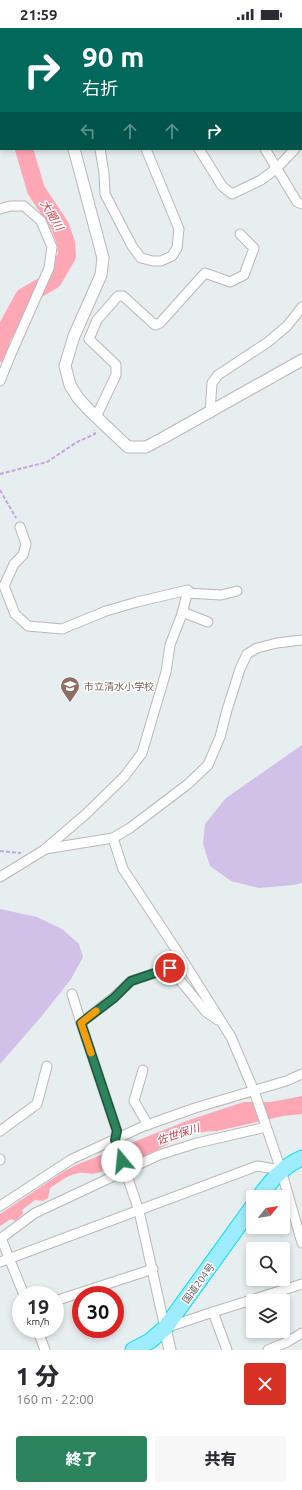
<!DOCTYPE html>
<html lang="ja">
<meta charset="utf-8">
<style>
:root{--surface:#fff;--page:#f7f7f7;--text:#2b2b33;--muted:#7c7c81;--accent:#2b845b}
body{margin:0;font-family:Ubuntu,"Noto Sans JP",sans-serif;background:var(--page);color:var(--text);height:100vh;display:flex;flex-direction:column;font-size:15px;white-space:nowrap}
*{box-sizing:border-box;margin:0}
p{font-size:13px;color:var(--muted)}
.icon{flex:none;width:22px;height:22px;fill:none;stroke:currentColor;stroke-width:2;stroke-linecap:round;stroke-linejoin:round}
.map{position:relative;height:1322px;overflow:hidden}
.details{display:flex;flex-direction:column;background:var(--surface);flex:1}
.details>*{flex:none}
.guide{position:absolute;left:0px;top:0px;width:302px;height:122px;box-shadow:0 2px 6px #0003;background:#00695c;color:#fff;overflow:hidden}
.needle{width:26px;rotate:60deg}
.tools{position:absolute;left:246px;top:1162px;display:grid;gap:8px}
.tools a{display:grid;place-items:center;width:44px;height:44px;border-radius:4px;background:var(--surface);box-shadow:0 2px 6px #0003;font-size:20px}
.speed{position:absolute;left:12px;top:1258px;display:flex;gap:8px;font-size:20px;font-weight:700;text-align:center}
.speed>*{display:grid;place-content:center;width:52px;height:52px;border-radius:50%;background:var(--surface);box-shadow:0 2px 6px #0003;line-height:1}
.speed small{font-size:10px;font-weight:400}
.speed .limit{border:6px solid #d22;background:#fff;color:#111}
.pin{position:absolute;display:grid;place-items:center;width:34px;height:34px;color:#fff;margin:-17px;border:2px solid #fff;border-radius:50%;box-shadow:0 1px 4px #0007}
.me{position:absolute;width:44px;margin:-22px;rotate:343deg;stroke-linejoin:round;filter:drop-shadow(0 0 3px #0008)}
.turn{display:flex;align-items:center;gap:14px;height:84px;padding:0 16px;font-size:18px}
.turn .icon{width:52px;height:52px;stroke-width:2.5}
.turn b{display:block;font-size:28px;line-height:34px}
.lanes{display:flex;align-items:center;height:38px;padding:0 16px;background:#0003;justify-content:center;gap:20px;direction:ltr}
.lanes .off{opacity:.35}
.round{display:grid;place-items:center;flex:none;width:42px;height:42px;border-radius:4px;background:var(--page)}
.summary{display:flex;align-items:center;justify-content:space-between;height:68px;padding:0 16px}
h1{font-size:24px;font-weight:800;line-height:30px}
.action{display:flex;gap:8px;margin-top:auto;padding:8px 16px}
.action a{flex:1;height:46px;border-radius:4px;background:var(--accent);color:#fff;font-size:16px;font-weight:800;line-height:46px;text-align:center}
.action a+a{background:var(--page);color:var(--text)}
.status{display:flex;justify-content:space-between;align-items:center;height:28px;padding:0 20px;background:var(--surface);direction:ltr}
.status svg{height:11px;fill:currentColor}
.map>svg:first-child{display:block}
.green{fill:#d1c1e8}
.water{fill:#ffa7b5}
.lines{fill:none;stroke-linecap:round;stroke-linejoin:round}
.stream{stroke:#ffa7b5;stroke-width:3}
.river{stroke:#ffa7b5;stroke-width:18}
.minor-casing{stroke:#bdb6b6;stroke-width:11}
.tertiary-casing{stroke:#bdb6b6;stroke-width:13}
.trunk-casing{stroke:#00dff6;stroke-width:17}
.path{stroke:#c9a4db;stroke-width:2;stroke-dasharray:4 2;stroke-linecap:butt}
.minor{stroke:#fff;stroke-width:9}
.tertiary{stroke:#fff;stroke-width:11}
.trunk{stroke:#9decff;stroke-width:15}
.route-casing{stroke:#1c563b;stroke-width:10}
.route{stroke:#2b845b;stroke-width:7}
.slow{stroke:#f59e0b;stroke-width:7}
.labels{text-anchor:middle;stroke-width:3;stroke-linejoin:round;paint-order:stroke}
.education-label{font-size:10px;fill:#785e54;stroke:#fff;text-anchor:start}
.street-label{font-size:10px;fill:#675d5d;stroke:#fff}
.water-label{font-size:11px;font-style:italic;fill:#c9434e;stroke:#fff}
</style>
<div class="status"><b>21:59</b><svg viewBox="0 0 49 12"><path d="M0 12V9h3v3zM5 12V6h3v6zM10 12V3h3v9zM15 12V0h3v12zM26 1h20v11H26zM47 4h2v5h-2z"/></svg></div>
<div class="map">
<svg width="302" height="1322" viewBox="0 0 302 1322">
<rect width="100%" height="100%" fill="#e6eef0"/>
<g class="green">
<polygon points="302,717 302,855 293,857 259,860 231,853 210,838 203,816 205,796 226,770"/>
<polygon points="0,881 37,889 62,901 79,916 83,929 71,951 41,989 0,1036"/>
</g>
<path class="water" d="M302,1068V1086L283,1088L217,1103C196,1102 175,1112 157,1122C138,1131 117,1139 97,1145C92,1147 85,1144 79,1145C68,1147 59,1154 50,1160L48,1170L43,1173L35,1172L22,1182L23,1186L15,1193L11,1191L0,1198V1199V1186L63,1144L76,1137L189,1092L244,1074H271Z"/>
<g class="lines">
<polyline class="stream" points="115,1 116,0"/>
<g class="river">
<polyline points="12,0 12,1"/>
<polyline points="0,325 1,311 24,269 53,252 67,228 66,215 60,198 36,162 24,121"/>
</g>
<defs>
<g id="minor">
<polyline points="253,0 254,1"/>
<polyline points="205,1 206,0"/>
<polyline points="301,80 302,82"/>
<polyline points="301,114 302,113"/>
<polyline points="100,121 104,145 105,166 132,218 141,230 153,233 161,233 172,228 177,220 179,201 146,121"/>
<polyline points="199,121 222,158 232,166 261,152 276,141 295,121"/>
<polyline points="265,121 297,174 302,176"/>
<polyline points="0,181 10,178 24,178 41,193 52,219 49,240 11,326 0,353"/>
<polyline points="210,385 212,355 218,347 268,314 287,298 302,279"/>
<polyline points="96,389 116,347 116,337 89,311 97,292 118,268 123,268 155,297 160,295 205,245 230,254 244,247 254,220 240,206"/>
<polyline points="187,565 221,567 237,563"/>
<polyline points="182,584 208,594"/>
<polyline points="113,810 123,841 175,920 231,1009 254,1063 281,1142 302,1215"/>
<polyline points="45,821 113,810 130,800 188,756 208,737 220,709 227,682 240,641 247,626 257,620 277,615 302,612"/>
<polyline points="0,849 44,822 86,786 124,749 142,725 166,644 170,617 182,586 188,562 137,574 106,583 62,601 28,598 15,586 4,558 14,536 23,527 26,516 20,499"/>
<polyline points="72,966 81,995 117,1103 115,1112 139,1183 165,1300 213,1284 302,1256"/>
<polyline points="81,995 114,969 131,953 170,940 206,984 218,992"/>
<polyline points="143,1042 134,1073 148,1097"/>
<polyline points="0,1103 37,1076 47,1038"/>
<polyline points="0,1131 0,1132"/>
<polyline points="0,1178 72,1131 144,1098 195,1080 286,1053 302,1046"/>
<polyline points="1,1210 24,1267"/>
<polyline points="0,1211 35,1185 159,1127 197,1115 266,1099"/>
<polyline points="0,1234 257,1138 281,1142"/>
<polyline points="55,1273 153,1241"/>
<polyline points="213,1284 227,1322"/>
<polyline points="37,1301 45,1322"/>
<polyline points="268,1322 287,1314 302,1305"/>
</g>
<g id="tertiary">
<polyline points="0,111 1,110"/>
<polyline points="74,121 103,230 101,247 74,308 65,338 70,357 78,370 90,383 128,419 146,419 163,410 302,332"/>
<polyline points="165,1300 170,1322"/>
</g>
<g id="trunk">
<path d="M259,1169C271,1153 283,1138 302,1130"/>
<polyline points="133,1322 150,1313 165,1300 253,1178"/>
</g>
</defs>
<use href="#minor" class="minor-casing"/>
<use href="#tertiary" class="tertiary-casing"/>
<use href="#trunk" class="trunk-casing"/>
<g class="path">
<polyline points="0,446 47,434 77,414 95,406 94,402"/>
<polyline points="0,462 16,490"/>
<polyline points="0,823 21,825"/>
</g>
<use href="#minor" class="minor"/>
<use href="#tertiary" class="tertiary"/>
<use href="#trunk" class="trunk"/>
</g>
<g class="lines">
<defs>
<polyline id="route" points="122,1133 115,1112 117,1103 81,995 114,970 131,953 170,940"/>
</defs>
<use href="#route" class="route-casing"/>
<use href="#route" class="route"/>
<polyline class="slow" points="91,1025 81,995 96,983"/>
</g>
<defs>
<symbol id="school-pin" viewBox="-11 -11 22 30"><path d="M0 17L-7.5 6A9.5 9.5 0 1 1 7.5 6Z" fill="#8d6e63" stroke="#fff"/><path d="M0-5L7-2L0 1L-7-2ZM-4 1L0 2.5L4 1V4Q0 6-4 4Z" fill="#fff"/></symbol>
</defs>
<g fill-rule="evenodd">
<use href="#school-pin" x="59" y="647" width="22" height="30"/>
</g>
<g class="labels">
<g class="education-label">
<text x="84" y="662">市立清水小学校</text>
</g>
<g class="street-label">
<text transform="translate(198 1255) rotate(-54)" y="4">国道204号</text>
</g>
<g class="water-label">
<text transform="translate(52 187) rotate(59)" y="4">大聞川</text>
<text transform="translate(178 1106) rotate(-18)" y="4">佐世保川</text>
</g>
</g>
</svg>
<div class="tools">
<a><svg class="needle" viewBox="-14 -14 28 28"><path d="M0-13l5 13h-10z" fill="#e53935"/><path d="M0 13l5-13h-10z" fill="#7c7c81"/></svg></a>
<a><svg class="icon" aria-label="search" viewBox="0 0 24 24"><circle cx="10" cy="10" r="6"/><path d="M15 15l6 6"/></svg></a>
<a><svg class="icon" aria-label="layers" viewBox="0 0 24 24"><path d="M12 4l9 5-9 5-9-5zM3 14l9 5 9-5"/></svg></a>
</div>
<div class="speed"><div>19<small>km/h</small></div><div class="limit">30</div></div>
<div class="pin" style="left:170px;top:940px;background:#d93025"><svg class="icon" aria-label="arrive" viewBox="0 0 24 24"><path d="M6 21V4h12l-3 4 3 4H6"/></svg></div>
<svg class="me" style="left:122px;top:1133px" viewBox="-20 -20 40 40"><circle r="19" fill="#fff"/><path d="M0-13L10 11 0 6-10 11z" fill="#2b845b"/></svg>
<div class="guide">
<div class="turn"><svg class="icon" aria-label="right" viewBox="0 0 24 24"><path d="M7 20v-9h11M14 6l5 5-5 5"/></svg><div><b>90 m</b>右折</div></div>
<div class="lanes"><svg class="icon off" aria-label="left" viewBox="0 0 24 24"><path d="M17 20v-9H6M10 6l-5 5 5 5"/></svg><svg class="icon off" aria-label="ahead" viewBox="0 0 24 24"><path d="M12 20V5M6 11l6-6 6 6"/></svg><svg class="icon off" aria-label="ahead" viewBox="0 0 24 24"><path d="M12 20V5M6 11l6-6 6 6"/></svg><svg class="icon" aria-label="right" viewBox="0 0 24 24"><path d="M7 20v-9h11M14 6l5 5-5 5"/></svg></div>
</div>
</div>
<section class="details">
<div class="summary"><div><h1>1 分</h1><p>160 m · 22:00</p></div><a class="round" style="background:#d93025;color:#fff"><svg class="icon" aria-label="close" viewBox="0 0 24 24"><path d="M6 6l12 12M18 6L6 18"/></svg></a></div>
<div class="action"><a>終了</a><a>共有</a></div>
</section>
